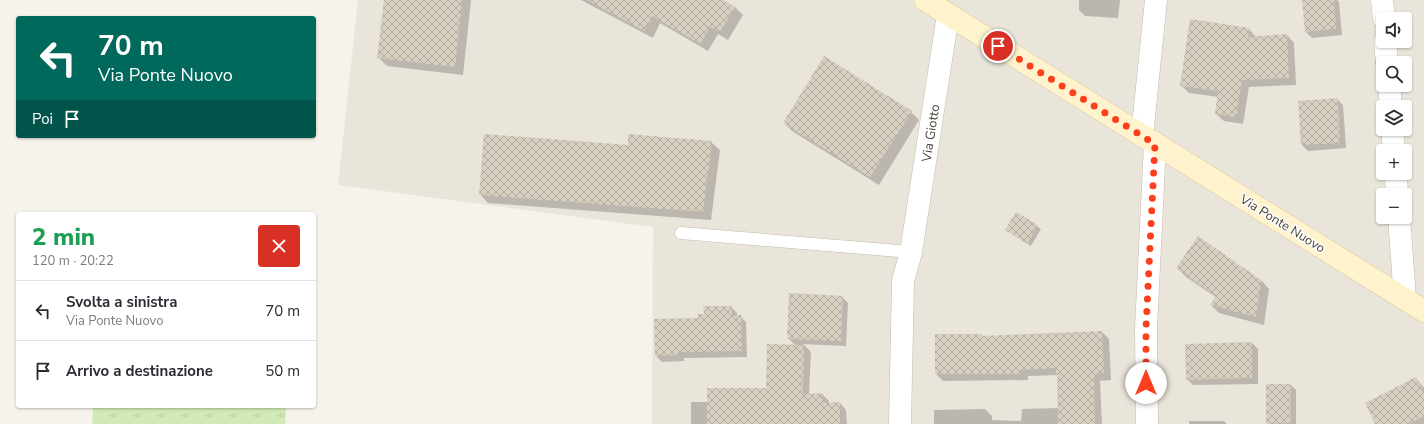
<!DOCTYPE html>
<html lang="it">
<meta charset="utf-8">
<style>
:root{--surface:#fff;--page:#f2f2f3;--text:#2b2b33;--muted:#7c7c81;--line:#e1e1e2}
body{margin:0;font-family:"Nunito Sans",sans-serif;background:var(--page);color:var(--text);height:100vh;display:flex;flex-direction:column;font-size:15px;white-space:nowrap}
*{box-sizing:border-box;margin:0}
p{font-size:13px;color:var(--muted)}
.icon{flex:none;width:22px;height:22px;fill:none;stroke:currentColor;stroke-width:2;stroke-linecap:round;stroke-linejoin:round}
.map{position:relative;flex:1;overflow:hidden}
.drawer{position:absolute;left:16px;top:212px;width:300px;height:196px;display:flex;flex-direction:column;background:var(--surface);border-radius:4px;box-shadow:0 1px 3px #0004}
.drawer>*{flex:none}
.hud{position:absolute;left:16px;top:16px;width:300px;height:122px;border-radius:4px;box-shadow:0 1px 3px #0004;background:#00695c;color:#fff;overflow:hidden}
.buttons{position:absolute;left:1376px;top:12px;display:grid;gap:8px}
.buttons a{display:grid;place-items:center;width:36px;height:36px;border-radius:4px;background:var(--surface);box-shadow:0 1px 3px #0004;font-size:20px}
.pin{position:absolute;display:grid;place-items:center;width:34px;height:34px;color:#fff;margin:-17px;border:2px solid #fff;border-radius:50%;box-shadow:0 1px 4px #0007}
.me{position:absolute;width:44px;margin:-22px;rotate:0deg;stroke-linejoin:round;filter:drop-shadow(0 0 3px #0008)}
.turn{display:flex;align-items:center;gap:14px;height:84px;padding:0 16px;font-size:18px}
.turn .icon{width:52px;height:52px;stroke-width:2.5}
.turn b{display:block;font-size:28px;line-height:34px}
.then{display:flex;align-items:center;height:38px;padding:0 16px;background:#0003;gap:8px;font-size:15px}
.round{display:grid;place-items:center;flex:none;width:42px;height:42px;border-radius:4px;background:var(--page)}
.summary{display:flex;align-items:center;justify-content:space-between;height:68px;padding:0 16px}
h1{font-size:24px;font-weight:800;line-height:30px;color:#1e9e55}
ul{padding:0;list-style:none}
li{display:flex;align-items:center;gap:12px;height:60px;padding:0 16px;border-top:1px solid var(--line)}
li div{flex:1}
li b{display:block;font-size:15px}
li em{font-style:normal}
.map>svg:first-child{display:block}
.residential{fill:#eae5da;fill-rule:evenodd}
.park{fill:url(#park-tufts)}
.shadow{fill:#0003}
.building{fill:url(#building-cross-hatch)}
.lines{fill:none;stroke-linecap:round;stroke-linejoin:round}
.service-casing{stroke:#c2bbae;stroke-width:13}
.minor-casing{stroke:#c2bbae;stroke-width:23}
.secondary-casing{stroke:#d6c79b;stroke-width:23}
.service{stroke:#fff;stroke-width:12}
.minor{stroke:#fff;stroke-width:22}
.secondary{stroke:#fff3cd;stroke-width:22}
.route{stroke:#fc3f1d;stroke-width:7;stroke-dasharray:0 12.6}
.labels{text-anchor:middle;stroke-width:3;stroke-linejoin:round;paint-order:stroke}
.street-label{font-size:13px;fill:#4b4439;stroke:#fff}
</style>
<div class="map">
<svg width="1424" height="424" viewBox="0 0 1424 424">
<defs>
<pattern id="park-tufts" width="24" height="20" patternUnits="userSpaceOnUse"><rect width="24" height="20" fill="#d2eab5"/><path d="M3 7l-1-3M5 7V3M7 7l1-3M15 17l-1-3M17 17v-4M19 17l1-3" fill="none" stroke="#b6ca9c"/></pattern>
<pattern id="building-cross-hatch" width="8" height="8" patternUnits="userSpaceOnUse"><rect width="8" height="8" fill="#d8cfc1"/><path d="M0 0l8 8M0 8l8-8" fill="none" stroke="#b1aa9e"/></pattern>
</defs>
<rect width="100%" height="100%" fill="#f6f3ec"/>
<path class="residential" d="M358,0H1424V424H652L653,227L338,185ZM1383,19H1405V41H1383ZM1383,63H1405V85H1383ZM1383,107H1405V129H1383ZM1383,151H1405V173H1383ZM1383,195H1405V217H1383Z"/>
<polygon class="park" points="93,406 286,406 285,424 92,424"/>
<g class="shadow">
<polygon points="385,0 471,0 463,75 387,66 379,58"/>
<polygon points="581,0 722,0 735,7 743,15 728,40 718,34 708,51 660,23 653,38"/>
<polygon points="1079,0 1120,0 1118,18 1085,16 1079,10"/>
<polygon points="1303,0 1337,0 1339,2 1342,35 1312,38 1306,32"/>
<polygon points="1249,29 1256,37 1287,35 1294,43 1296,85 1249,87 1243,124 1224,121 1216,114 1219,97 1189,93 1181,85"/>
<polygon points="1337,99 1343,105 1346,148 1308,151 1302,145"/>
<polygon points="911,112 919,120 879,185 792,131 784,123"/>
<polygon points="711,142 720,150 711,220 488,203 480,194 628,146"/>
<polygon points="1016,213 1041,229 1031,246 1006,230"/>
<polygon points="1177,268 1261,280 1269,289 1264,325 1219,313 1211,305 1217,298 1186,277"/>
<polygon points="842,297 848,303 846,346 803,344 811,352 809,394 822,394 829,401 829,403 840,403 846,410 847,424 691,424 691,402 708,402 767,389 796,346 788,338"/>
<polygon points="731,307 737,313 737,316 740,316 746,322 747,357 684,358 684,361 662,362 656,356 699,319 705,315"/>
<polygon points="1102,332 1109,339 1111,380 1100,381 1102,424 934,424 934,410 985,409 992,416 992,420 1021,421 1022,409 1059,408 1058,375 1028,376 1028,380 943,381 936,374 936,335 982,335 984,337"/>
<polygon points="1252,343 1258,349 1258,384 1193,385 1187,379"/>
<polygon points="1416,378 1424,388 1424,424 1377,424"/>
<polygon points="1291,385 1296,390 1296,424 1268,424"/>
<polygon points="1189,421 1224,421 1227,424 1189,424"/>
</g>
<g class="building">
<polygon points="384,0 462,0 455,67 377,58"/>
<polygon points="587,0 724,0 735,7 720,32 710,27 700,44 652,16 644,31"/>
<polygon points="1302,0 1334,0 1336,29 1305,32"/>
<polygon points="1190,19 1250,28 1248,37 1287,34 1289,78 1242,80 1236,117 1215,114 1218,91 1180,86"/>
<polygon points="824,56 912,111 870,177 783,123"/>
<polygon points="1338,98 1340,143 1301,145 1298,101"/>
<polygon points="484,134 628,145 628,134 712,141 703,212 479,195"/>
<polygon points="1016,212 1038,225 1027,244 1005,230"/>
<polygon points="1198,236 1261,280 1256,317 1210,305 1216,296 1176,268"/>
<polygon points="789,293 843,296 841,341 787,339"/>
<polygon points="703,306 732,306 732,316 741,315 742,351 678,352 678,355 655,356 654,319 698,318 698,314 704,314"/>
<polygon points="1102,331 1104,373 1094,374 1095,424 1058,424 1057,374 1056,374 1056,368 1021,370 1021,374 935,374 935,334 982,334 982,336"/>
<polygon points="1252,342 1252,378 1186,380 1185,344"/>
<polygon points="767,344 804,345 803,394 822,393 823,403 840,402 840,424 707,424 707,388 766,388"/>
<polygon points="1416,377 1424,392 1424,416 1409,424 1375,424 1365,403"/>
<polygon points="1266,384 1291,384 1291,423 1266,424"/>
</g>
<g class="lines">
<defs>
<polyline id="service" points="681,233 911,252"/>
<g id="minor">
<polyline points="1382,0 1384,19"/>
<polyline points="1385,41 1387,63"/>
<polyline points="1389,85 1391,107"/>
<polyline points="1392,129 1394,151"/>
<polyline points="1142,136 1156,0"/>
<polyline points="1396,173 1397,195"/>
<polyline points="1399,217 1405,299"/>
<polyline points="900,424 903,281 911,252 948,15"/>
<polyline points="1147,424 1146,328 1155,144"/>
</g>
<polyline id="secondary" points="925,0 1424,311"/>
</defs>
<use href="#service" class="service-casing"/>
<use href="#minor" class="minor-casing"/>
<use href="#secondary" class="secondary-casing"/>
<use href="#service" class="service"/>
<use href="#minor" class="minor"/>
<use href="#secondary" class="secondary"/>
</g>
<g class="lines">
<polyline class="route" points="998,46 1155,144 1146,328 1146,383"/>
</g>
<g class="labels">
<g class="street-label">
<text transform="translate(930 133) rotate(-81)" y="5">Via Giotto</text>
<text transform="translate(1283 223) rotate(32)" y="5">Via Ponte Nuovo</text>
</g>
</g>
</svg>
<div class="buttons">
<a><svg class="icon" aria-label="sound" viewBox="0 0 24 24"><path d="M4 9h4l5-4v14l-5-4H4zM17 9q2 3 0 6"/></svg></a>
<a><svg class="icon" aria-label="search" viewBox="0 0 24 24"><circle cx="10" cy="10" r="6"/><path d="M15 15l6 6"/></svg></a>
<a><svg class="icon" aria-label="layers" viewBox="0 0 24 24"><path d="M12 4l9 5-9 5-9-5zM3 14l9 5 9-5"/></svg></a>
<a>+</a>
<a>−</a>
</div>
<div class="pin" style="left:998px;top:46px;background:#d93025"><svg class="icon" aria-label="arrive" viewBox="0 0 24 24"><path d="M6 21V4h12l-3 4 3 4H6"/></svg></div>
<svg class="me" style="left:1146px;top:383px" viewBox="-20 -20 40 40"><circle r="19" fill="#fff"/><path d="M0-13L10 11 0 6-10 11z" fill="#fc3f1d"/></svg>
<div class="hud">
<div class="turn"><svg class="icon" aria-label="left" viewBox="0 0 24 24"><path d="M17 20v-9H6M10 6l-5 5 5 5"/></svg><div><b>70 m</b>Via Ponte Nuovo</div></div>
<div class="then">Poi<svg class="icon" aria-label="arrive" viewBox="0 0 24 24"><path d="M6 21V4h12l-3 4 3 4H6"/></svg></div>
</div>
<section class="drawer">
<div class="summary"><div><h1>2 min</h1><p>120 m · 20:22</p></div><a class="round" style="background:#d93025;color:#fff"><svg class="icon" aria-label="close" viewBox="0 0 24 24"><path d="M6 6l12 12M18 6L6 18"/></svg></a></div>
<ul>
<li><svg class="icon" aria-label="left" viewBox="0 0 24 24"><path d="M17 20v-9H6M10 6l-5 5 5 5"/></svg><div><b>Svolta a sinistra</b><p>Via Ponte Nuovo</p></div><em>70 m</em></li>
<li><svg class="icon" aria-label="arrive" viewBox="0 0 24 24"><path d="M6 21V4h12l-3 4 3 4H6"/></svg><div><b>Arrivo a destinazione</b></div><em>50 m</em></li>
</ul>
</section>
</div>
